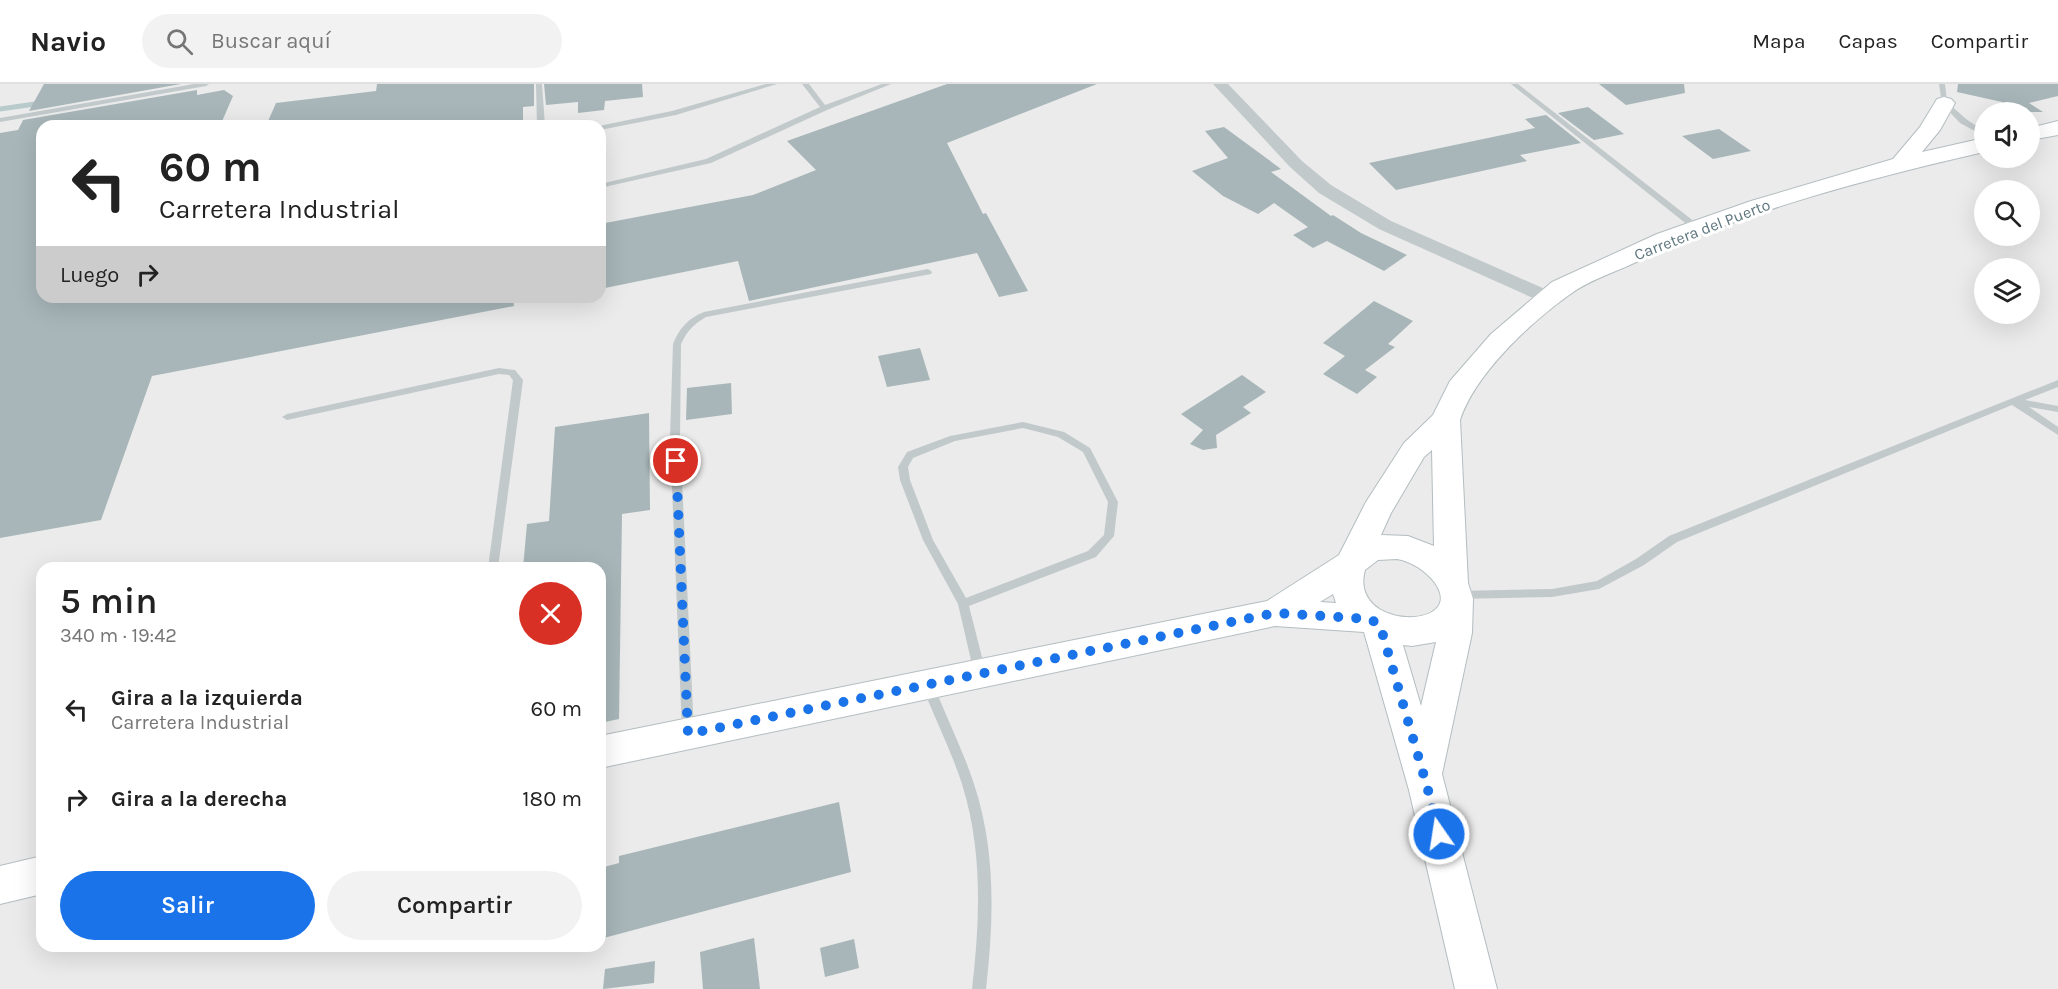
<!DOCTYPE html>
<html lang="es">
<meta charset="utf-8">
<style>
:root{--surface:#fff;--page:#f2f2f2;--text:#222;--muted:#767676;--line:#e0e0e0;--accent:#1a73e8}
body{margin:0;font-family:Karla,sans-serif;background:var(--page);color:var(--text);height:100vh;display:flex;flex-direction:column;font-size:22px;white-space:nowrap}
*{box-sizing:border-box;margin:0}
p{font-size:20px;color:var(--muted)}
.icon{flex:none;width:33px;height:33px;fill:none;stroke:currentColor;stroke-width:2;stroke-linecap:round;stroke-linejoin:round}
.map{position:relative;flex:1;overflow:hidden}
.sheet{position:absolute;left:36px;top:478px;width:570px;height:390px;display:flex;flex-direction:column;background:var(--surface);border-radius:18px;box-shadow:0 6px 24px #0002}
.sheet>*{flex:none}
.banner{position:absolute;left:36px;top:36px;width:570px;height:183px;border-radius:18px;box-shadow:0 6px 24px #0002;background:#fff;color:var(--text);overflow:hidden}
.buttons{position:absolute;left:1974px;top:18px;display:grid;gap:12px}
.buttons a{display:grid;place-items:center;width:66px;height:66px;border-radius:50%;background:var(--surface);box-shadow:0 6px 24px #0002;font-size:30px}
.pin{position:absolute;display:grid;place-items:center;width:51px;height:51px;color:#fff;margin:-26px;border:3px solid #fff;border-radius:50%;box-shadow:0 2px 6px #0007}
.me{position:absolute;width:66px;margin:-33px;rotate:347deg;stroke-linejoin:round;filter:drop-shadow(0 0 4px #0008)}
.turn{display:flex;align-items:center;gap:21px;height:126px;padding:0 24px;font-size:27px}
.turn .icon{width:78px;height:78px;stroke-width:2.5}
.turn b{display:block;font-size:42px;line-height:51px}
.then{display:flex;align-items:center;height:57px;padding:0 24px;background:#0003;gap:12px;font-size:22px}
.round{display:grid;place-items:center;flex:none;width:63px;height:63px;border-radius:32px;background:var(--page)}
.overview{display:flex;align-items:center;justify-content:space-between;height:102px;padding:0 24px}
h1{font-size:36px;font-weight:600;line-height:45px}
.cta{display:flex;gap:12px;margin-top:auto;padding:12px 24px}
.cta a{flex:1;height:69px;border-radius:36px;background:var(--accent);color:#fff;font-size:24px;font-weight:600;line-height:69px;text-align:center}
.cta a+a{background:var(--page);color:var(--text)}
ul{padding:0;list-style:none}
li{display:flex;align-items:center;gap:18px;height:90px;padding:0 24px}
li div{flex:1}
li b{display:block;font-size:22px}
li em{font-style:normal}
header{display:flex;align-items:center;gap:36px;box-sizing:border-box;height:84px;padding:0 30px;background:var(--surface);border-bottom:2px solid var(--line)}
header strong{font-size:28px}
nav{display:flex;gap:33px;margin-inline-start:auto;font-size:21px}
.search{width:420px;height:54px;background:var(--page);display:flex;align-items:center;gap:15px;box-sizing:border-box;padding:0 21px;border-radius:33px;color:var(--muted);font-size:22px}
.map>svg:first-child{display:block}
.built{fill:#eaebea;fill-rule:evenodd}
.lines{fill:none;stroke-linecap:round;stroke-linejoin:round}
.stream{stroke:#b9cacc;stroke-width:5}
.building{fill:#a8b6b9}
.secondary-casing{stroke:#b4bdc0;stroke-width:2}
.lane{fill:#c2c9cb;fill-rule:evenodd}
.street{fill:#c2c9cb;fill-rule:evenodd}
.secondary{fill:#fff;fill-rule:evenodd}
.route{stroke:#1a73e8;stroke-width:10;stroke-dasharray:0 18}
.labels{text-anchor:middle;stroke-width:6;stroke-linejoin:round;paint-order:stroke}
.far-street-label{font-size:16px;fill:#5e777e;stroke:#fff}
</style>
<header>
<strong>Navio</strong>
<div class="search"><svg class="icon" aria-label="search" viewBox="0 0 24 24"><circle cx="10" cy="10" r="6"/><path d="M15 15l6 6"/></svg>Buscar aquí</div>
<nav><a>Mapa</a><a>Capas</a><a>Compartir</a></nav>
</header>
<div class="map">
<svg width="2058" height="905" viewBox="0 0 2058 905">
<rect width="100%" height="100%" fill="#faf9f7"/>
<path class="built" d="M0,0H2058V905H0ZM1984,28H2030V74H1984ZM42,42H600V213H42ZM1984,106H2030V152H1984ZM1984,184H2030V230H1984ZM42,484H600V862H42Z"/>
<g class="lines">
<polyline class="stream" points="0,25 42,19"/>
</g>
<g class="building">
<polygon points="44,0 181,0 29,27"/>
<polygon points="377,0 534,0 534,22 523,23 523,42 266,42 276,19 376,7"/>
<polygon points="544,0 642,0 643,13 605,17 604,26 578,29 578,18 546,21"/>
<polygon points="947,0 1097,0 947,59 983,130 986,129 1028,207 999,213 977,169 749,217 738,177 600,205 600,140 753,111 816,86 787,57"/>
<polygon points="1599,0 1684,0 1685,9 1626,21"/>
<polygon points="1958,0 2058,0 2058,12 2029,19 2043,28 2010,28 2002,18 1957,8"/>
<polygon points="197,6 197,11 224,6 233,12 220,42 42,42 42,213 513,213 514,222 152,292 101,436 0,454 0,49 18,46 23,36"/>
<polygon points="1588,23 1624,50 1594,56 1558,29"/>
<polygon points="1546,31 1581,59 1520,71 1527,77 1396,106 1369,79 1535,44 1525,35"/>
<polygon points="1224,43 1281,85 1271,88 1331,132 1333,131 1361,149 1407,171 1384,187 1327,157 1313,164 1293,151 1308,143 1274,119 1258,130 1223,112 1192,87 1228,74 1205,47"/>
<polygon points="1719,45 1751,67 1713,75 1682,52"/>
<polygon points="1374,217 1413,237 1388,260 1395,263 1365,286 1377,293 1357,310 1323,290 1345,272 1323,259"/>
<polygon points="920,264 930,296 887,303 878,272"/>
<polygon points="1242,291 1266,308 1243,323 1251,329 1216,351 1217,364 1203,366 1190,360 1203,346 1181,330"/>
<polygon points="731,299 732,330 686,336 687,304"/>
<polygon points="649,329 650,426 622,430 619,635 600,639 600,484 523,484 527,440 549,437 555,343"/>
<polygon points="839,718 851,788 600,855 600,784 619,779 619,772"/>
<polygon points="754,854 760,905 703,905 700,868"/>
<polygon points="854,855 859,884 825,893 820,864"/>
<polygon points="655,877 654,899 603,905 605,885"/>
</g>
<g class="lines">
<defs>
<g id="secondary">
<path d="M1944,13L1951,15L1955,19L1940,46L1922,68L1984,54V68C1866,95 1745,127 1634,179C1613,189 1587,197 1569,211C1530,239 1475,290 1460,336L1468,499L1473,515L1472,549L1442,690L1497,905H1455L1409,706L1364,548L1275,542L600,684V652L1267,517L1339,471L1366,418L1404,359L1433,331L1450,297L1491,250L1552,198L1657,150L1751,117L1893,75L1920,43L1937,15ZM1432,366L1434,462L1408,452L1381,451L1391,429L1424,373ZM1397,475C1412,478 1425,486 1435,499C1468,546 1348,547 1365,486L1378,476ZM1333,510L1336,519L1320,518ZM1436,558L1421,622L1403,561L1412,562Z"/>
<polygon points="2058,37 2058,51 2030,56 2030,44"/>
<polygon points="42,772 42,810 0,820 0,782"/>
</g>
</defs>
<use href="#secondary" class="secondary-casing"/>
<g class="lane">
<polygon points="194,0 209,0 206,2 0,38 0,34"/>
<polygon points="536,0 542,0 545,42 537,42"/>
<polygon points="766,0 777,0 676,31 600,46 599,42 672,27"/>
<polygon points="802,0 809,0 825,21 882,0 891,0 827,26 711,79 600,104 600,100 706,75 820,23"/>
<polygon points="1511,0 1518,0 1700,142 1700,146 1694,146"/>
<polygon points="1939,0 1945,0 1947,18 1966,35 1984,47 1984,52 1960,39 1942,20"/>
<path d="M928,185L932,188L931,190L706,233C694,240 687,247 681,260L680,354L694,647L692,651L688,652L684,651L682,647L670,354L673,260C679,245 688,234 704,228Z"/>
<polygon points="499,284 515,286 523,296 498,484 488,484 513,296 509,291 499,290 287,336 282,333 287,330"/>
<polygon points="2058,296 2058,303 2025,316 2058,322 2058,328 2029,323 2058,343 2058,351 2012,321 1677,458 1644,481 1599,505 1552,513 1458,515 1454,514 1453,511 1454,508 1458,507 1552,505 1597,497 1636,475 1669,452"/>
<path d="M1023,338L1064,348L1090,364L1118,418L1114,452L1096,473L969,522L986,589L984,592L980,594L976,592L974,589L958,520L923,456L900,396L898,383L907,368L950,352ZM1023,344L1058,353L1083,368L1108,418L1104,451L1088,467L966,514L933,456L910,396L908,383L913,374L955,357Z"/>
<path d="M928,597L932,598L934,602C947,635 963,666 974,700C996,766 994,836 986,905H972C980,837 983,767 962,700C951,666 935,635 922,602L924,598Z"/>
</g>
<polygon class="street" points="1213,0 1228,0 1302,77 1331,101 1391,137 1556,210 1558,214 1556,218 1542,218 1379,145 1319,109 1290,83"/>
<use href="#secondary" class="secondary"/>
</g>
<g class="lines">
<polyline class="route" points="676,377 688,650 1275,529 1370,535 1380,541 1428,706 1439,750"/>
</g>
<g class="labels">
<g class="far-street-label">
<text transform="translate(1702 145) rotate(-21)" y="6">Carretera del Puerto</text>
</g>
</g>
</svg>
<div class="buttons">
<a><svg class="icon" aria-label="sound" viewBox="0 0 24 24"><path d="M4 9h4l5-4v14l-5-4H4zM17 9q2 3 0 6"/></svg></a>
<a><svg class="icon" aria-label="search" viewBox="0 0 24 24"><circle cx="10" cy="10" r="6"/><path d="M15 15l6 6"/></svg></a>
<a><svg class="icon" aria-label="layers" viewBox="0 0 24 24"><path d="M12 4l9 5-9 5-9-5zM3 14l9 5 9-5"/></svg></a>
</div>
<div class="pin" style="left:676px;top:377px;background:#d93025"><svg class="icon" aria-label="arrive" viewBox="0 0 24 24"><path d="M6 21V4h12l-3 4 3 4H6"/></svg></div>
<svg class="me" style="left:1439px;top:750px" viewBox="-20 -20 40 40"><circle r="17" fill="#1a73e8" stroke="#fff" stroke-width="3"/><path d="M0-11L8 9 0 5-8 9z" fill="#fff"/></svg>
<div class="banner">
<div class="turn"><svg class="icon" aria-label="left" viewBox="0 0 24 24"><path d="M17 20v-9H6M10 6l-5 5 5 5"/></svg><div><b>60 m</b>Carretera Industrial</div></div>
<div class="then">Luego<svg class="icon" aria-label="right" viewBox="0 0 24 24"><path d="M7 20v-9h11M14 6l5 5-5 5"/></svg></div>
</div>
<section class="sheet">
<div class="overview"><div><h1>5 min</h1><p>340 m · 19:42</p></div><a class="round" style="background:#d93025;color:#fff"><svg class="icon" aria-label="close" viewBox="0 0 24 24"><path d="M6 6l12 12M18 6L6 18"/></svg></a></div>
<ul>
<li><svg class="icon" aria-label="left" viewBox="0 0 24 24"><path d="M17 20v-9H6M10 6l-5 5 5 5"/></svg><div><b>Gira a la izquierda</b><p>Carretera Industrial</p></div><em>60 m</em></li>
<li><svg class="icon" aria-label="right" viewBox="0 0 24 24"><path d="M7 20v-9h11M14 6l5 5-5 5"/></svg><div><b>Gira a la derecha</b></div><em>180 m</em></li>
</ul>
<div class="cta"><a>Salir</a><a>Compartir</a></div>
</section>
</div>
